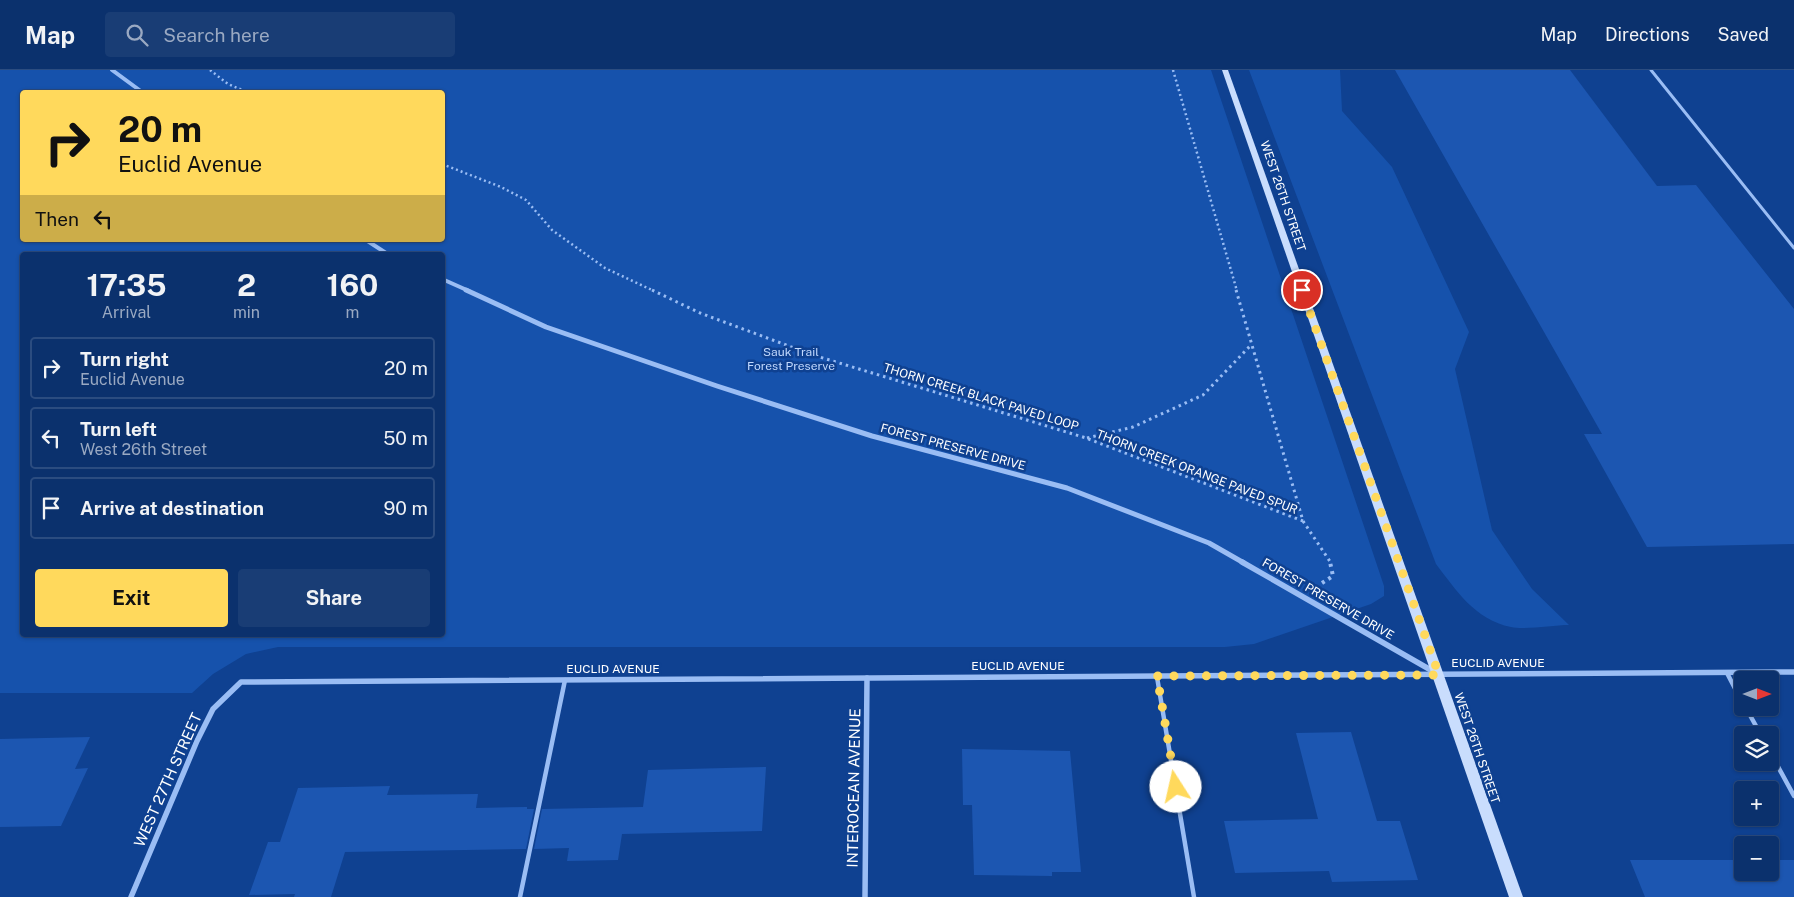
<!DOCTYPE html>
<meta charset="utf-8">
<style>
:root{--surface:#0b316d;--page:#193d75;--text:#f1f3f6;--muted:#9aa9c2;--line:#2b4c80;--accent:#ffd95c}
body{margin:0;font-family:"Public Sans",sans-serif;background:var(--page);color:var(--text);height:100vh;display:flex;flex-direction:column;font-size:19px;white-space:nowrap}
*{box-sizing:border-box;margin:0}
p{font-size:16px;color:var(--muted)}
.icon{flex:none;width:28px;height:28px;fill:none;stroke:currentColor;stroke-width:2;stroke-linecap:round;stroke-linejoin:round}
.map{position:relative;flex:1;overflow:hidden}
.details{position:absolute;left:20px;top:182px;width:425px;height:385px;display:flex;flex-direction:column;background:var(--surface);border-radius:5px;box-shadow:0 1px 4px #0004,0 0 0 1px var(--line)}
.details>*{flex:none}
.hud{position:absolute;left:20px;top:20px;width:425px;height:152px;border-radius:5px;box-shadow:0 1px 4px #0004,0 0 0 1px var(--line);background:#ffd95c;color:#111;overflow:hidden}
.needle{width:32px;rotate:90deg}
.tools{position:absolute;left:1734px;top:601px;display:grid;gap:10px}
.tools a{display:grid;place-items:center;width:45px;height:45px;border-radius:5px;background:var(--surface);box-shadow:0 1px 4px #0004,0 0 0 1px var(--line);font-size:25px}
.pin{position:absolute;display:grid;place-items:center;width:42px;height:42px;color:#fff;margin:-21px;border:2px solid #fff;border-radius:50%;box-shadow:0 1px 5px #0007}
.me{position:absolute;width:55px;margin:-28px;rotate:350deg;stroke-linejoin:round;filter:drop-shadow(0 0 4px #0008)}
.turn{display:flex;align-items:center;gap:18px;height:105px;padding:0 15px;font-size:22px}
.turn .icon{width:65px;height:65px;stroke-width:2.5}
.turn b{display:block;font-size:35px;line-height:42px}
.then{display:flex;align-items:center;height:48px;padding:0 15px;background:#0003;gap:10px;font-size:19px}
.eta{display:flex;justify-content:space-evenly;align-items:center;height:85px;text-align:center}
.eta b{font-size:30px;font-weight:700;line-height:35px}
.action{display:flex;gap:10px;margin-top:auto;padding:10px 15px}
.action a{flex:1;height:58px;border-radius:5px;background:var(--accent);color:#111;font-size:20px;font-weight:700;line-height:58px;text-align:center}
.action a+a{background:var(--page);color:var(--text)}
ul{padding:0;list-style:none}
li{display:flex;align-items:center;gap:15px;height:62px;margin:0 10px 8px;padding:0 5px;border:2px solid var(--line);border-radius:5px}
li div{flex:1}
li b{display:block;font-size:19px}
li em{font-style:normal}
header{display:flex;align-items:center;gap:30px;box-sizing:border-box;height:70px;padding:0 25px;background:var(--surface);border-bottom:1px solid var(--line)}
header strong{font-size:24px}
nav{display:flex;gap:28px;margin-inline-start:auto;font-size:18px}
.search{width:350px;height:45px;background:var(--page);display:flex;align-items:center;gap:12px;box-sizing:border-box;padding:0 18px;border-radius:5px;color:var(--muted);font-size:19px}
.map>svg:first-child{display:block}
.green{fill:#1652ac;fill-rule:evenodd}
.building{fill:#1c56b1}
.lines{fill:none;stroke-linecap:round;stroke-linejoin:round}
.path-far2{stroke:#9abdf4;stroke-width:2.5;stroke-dasharray:2 3;stroke-linecap:butt}
.path-far1{stroke:#9abdf4;stroke-width:3;stroke-dasharray:2.5 4;stroke-linecap:butt}
.path{stroke:#9abdf4;stroke-width:4;stroke-dasharray:3 4.5;stroke-linecap:butt}
.lane-far1{stroke:#9abdf4;stroke-width:3}
.lane{stroke:#9abdf4;stroke-width:4.5}
.street-far2{stroke:#9abdf4;stroke-width:4}
.street-far1{stroke:#9abdf4;stroke-width:5}
.street{stroke:#9abdf4;stroke-width:5.5}
.secondary{fill:#c9ddfd;fill-rule:evenodd}
.route{stroke:#ffd95c;stroke-width:9;stroke-dasharray:0 16.2}
.labels{text-anchor:middle;stroke-width:5;stroke-linejoin:round;paint-order:stroke}
.street-label{font-size:12px;fill:#fff;stroke:#0f4191}
.park-label{font-size:12px;fill:#c1d9fe;stroke:#0f4191}
.near-street-label{font-size:15px;fill:#fff;stroke:#0f4191}
</style>
<header>
<strong>Map</strong>
<div class="search"><svg class="icon" aria-label="search" viewBox="0 0 24 24"><circle cx="10" cy="10" r="6"/><path d="M15 15l6 6"/></svg>Search here</div>
<nav><a>Map</a><a>Directions</a><a>Saved</a></nav>
</header>
<div class="map">
<svg width="1794" height="827" viewBox="0 0 1794 827">
<rect width="100%" height="100%" fill="#0f4191"/>
<g class="green">
<path d="M0,0H1211L1384,516V526L1371,534L1254,574L1225,577H278L246,584L213,604L192,623H0ZM22,22H442V170H22ZM22,185H442V565H22Z"/>
<path d="M1249,0H1340L1342,41L1392,97L1469,262L1455,299L1492,460L1532,519L1569,555C1553,555 1525,560 1511,557C1475,550 1456,520 1436,494Z"/>
</g>
<g class="building">
<polygon points="1395,0 1570,0 1657,116 1696,115 1794,239 1794,474 1647,477 1584,364 1602,364"/>
<polygon points="1351,662 1377,751 1400,751 1418,810 1332,812 1329,801 1235,803 1224,751 1318,749 1296,663"/>
<polygon points="90,667 75,699 88,698 61,756 0,757 0,669"/>
<polygon points="962,679 1070,681 1081,802 1052,802 1052,806 974,805 972,735 963,735"/>
<polygon points="766,697 762,761 622,764 618,790 567,791 569,778 534,779 542,739 643,737 648,700"/>
<polygon points="390,716 387,725 478,724 476,738 527,737 527,739 534,739 526,779 345,782 331,827 294,827 295,824 249,825 268,772 280,772 298,718"/>
<polygon points="1630,790 1742,790 1742,802 1770,802 1770,790 1794,790 1794,827 1645,827"/>
</g>
<g class="lines">
<g class="path-far2">
<polyline points="210,0 228,14 247,22"/>
<polyline points="1173,0 1237,221"/>
<polyline points="442,94 501,117 526,130 552,160 605,198 654,221"/>
</g>
<g class="path-far1">
<polyline points="652,220 700,243 813,285 1086,368 1303,451"/>
<polyline points="1236,220 1303,451 1331,493"/>
<polyline points="1087,368 1133,357 1203,325 1251,275"/>
</g>
<polyline class="path" points="1322,513 1333,506 1330,492"/>
<polyline class="lane-far1" points="1651,0 1794,178"/>
<g class="lane">
<polyline points="1727,603 1742,632"/>
<polyline points="1157,607 1194,827"/>
<polyline points="1746,638 1761,665"/>
<polyline points="1770,682 1794,726"/>
<polyline points="520,827 565,610"/>
</g>
<g class="street-far2">
<polyline points="112,0 142,22"/>
<polyline points="366,170 389,185"/>
<polyline points="442,209 469,221"/>
</g>
<polyline class="street-far1" points="466,220 546,257 717,316 872,366 1067,418 1209,473 1244,493"/>
<g class="street">
<polyline points="1242,492 1436,603"/>
<polyline points="131,827 197,671 213,639 241,612 1794,602"/>
<polyline points="865,827 867,608"/>
</g>
<polygon class="secondary" points="1222,0 1228,0 1523,827 1509,827"/>
</g>
<g class="lines">
<polyline class="route" points="1176,717 1157,606 1439,605 1302,220"/>
</g>
<g class="labels">
<g class="street-label">
<text transform="translate(1283 126) rotate(71)" y="4">WEST 26TH STREET</text>
<text transform="translate(981 327) rotate(17)" y="4">THORN CREEK BLACK PAVED LOOP</text>
<text transform="translate(953 377) rotate(15)" y="4">FOREST PRESERVE DRIVE</text>
<text transform="translate(1197 402) rotate(21)" y="4">THORN CREEK ORANGE PAVED SPUR</text>
<text transform="translate(1328 529) rotate(30)" y="4">FOREST PRESERVE DRIVE</text>
<text x="1498" y="597">EUCLID AVENUE</text>
<text x="1018" y="600">EUCLID AVENUE</text>
<text x="613" y="603">EUCLID AVENUE</text>
<text transform="translate(1477 678) rotate(71)" y="4">WEST 26TH STREET</text>
</g>
<g class="park-label">
<text x="791" y="286">Sauk Trail<tspan x="791" dy="14">Forest Preserve</tspan></text>
</g>
<g class="near-street-label">
<text transform="translate(168 710) rotate(-66)" y="5">WEST 27TH STREET</text>
<text transform="translate(854 718) rotate(-89)" y="5">INTEROCEAN AVENUE</text>
</g>
</g>
</svg>
<div class="tools">
<a><svg class="needle" viewBox="-14 -14 28 28"><path d="M0-13l5 13h-10z" fill="#e53935"/><path d="M0 13l5-13h-10z" fill="#9aa9c2"/></svg></a>
<a><svg class="icon" aria-label="layers" viewBox="0 0 24 24"><path d="M12 4l9 5-9 5-9-5zM3 14l9 5 9-5"/></svg></a>
<a>+</a>
<a>−</a>
</div>
<div class="pin" style="left:1302px;top:220px;background:#d93025"><svg class="icon" aria-label="arrive" viewBox="0 0 24 24"><path d="M6 21V4h12l-3 4 3 4H6"/></svg></div>
<svg class="me" style="left:1176px;top:717px" viewBox="-20 -20 40 40"><circle r="19" fill="#fff"/><path d="M0-13L10 11 0 6-10 11z" fill="#ffd95c"/></svg>
<div class="hud">
<div class="turn"><svg class="icon" aria-label="right" viewBox="0 0 24 24"><path d="M7 20v-9h11M14 6l5 5-5 5"/></svg><div><b>20 m</b>Euclid Avenue</div></div>
<div class="then">Then<svg class="icon" aria-label="left" viewBox="0 0 24 24"><path d="M17 20v-9H6M10 6l-5 5 5 5"/></svg></div>
</div>
<section class="details">
<div class="eta">
<div><b>17:35</b><p>Arrival</p></div>
<div><b>2</b><p>min</p></div>
<div><b>160</b><p>m</p></div>
</div>
<ul>
<li><svg class="icon" aria-label="right" viewBox="0 0 24 24"><path d="M7 20v-9h11M14 6l5 5-5 5"/></svg><div><b>Turn right</b><p>Euclid Avenue</p></div><em>20 m</em></li>
<li><svg class="icon" aria-label="left" viewBox="0 0 24 24"><path d="M17 20v-9H6M10 6l-5 5 5 5"/></svg><div><b>Turn left</b><p>West 26th Street</p></div><em>50 m</em></li>
<li><svg class="icon" aria-label="arrive" viewBox="0 0 24 24"><path d="M6 21V4h12l-3 4 3 4H6"/></svg><div><b>Arrive at destination</b></div><em>90 m</em></li>
</ul>
<div class="action"><a>Exit</a><a>Share</a></div>
</section>
</div>
